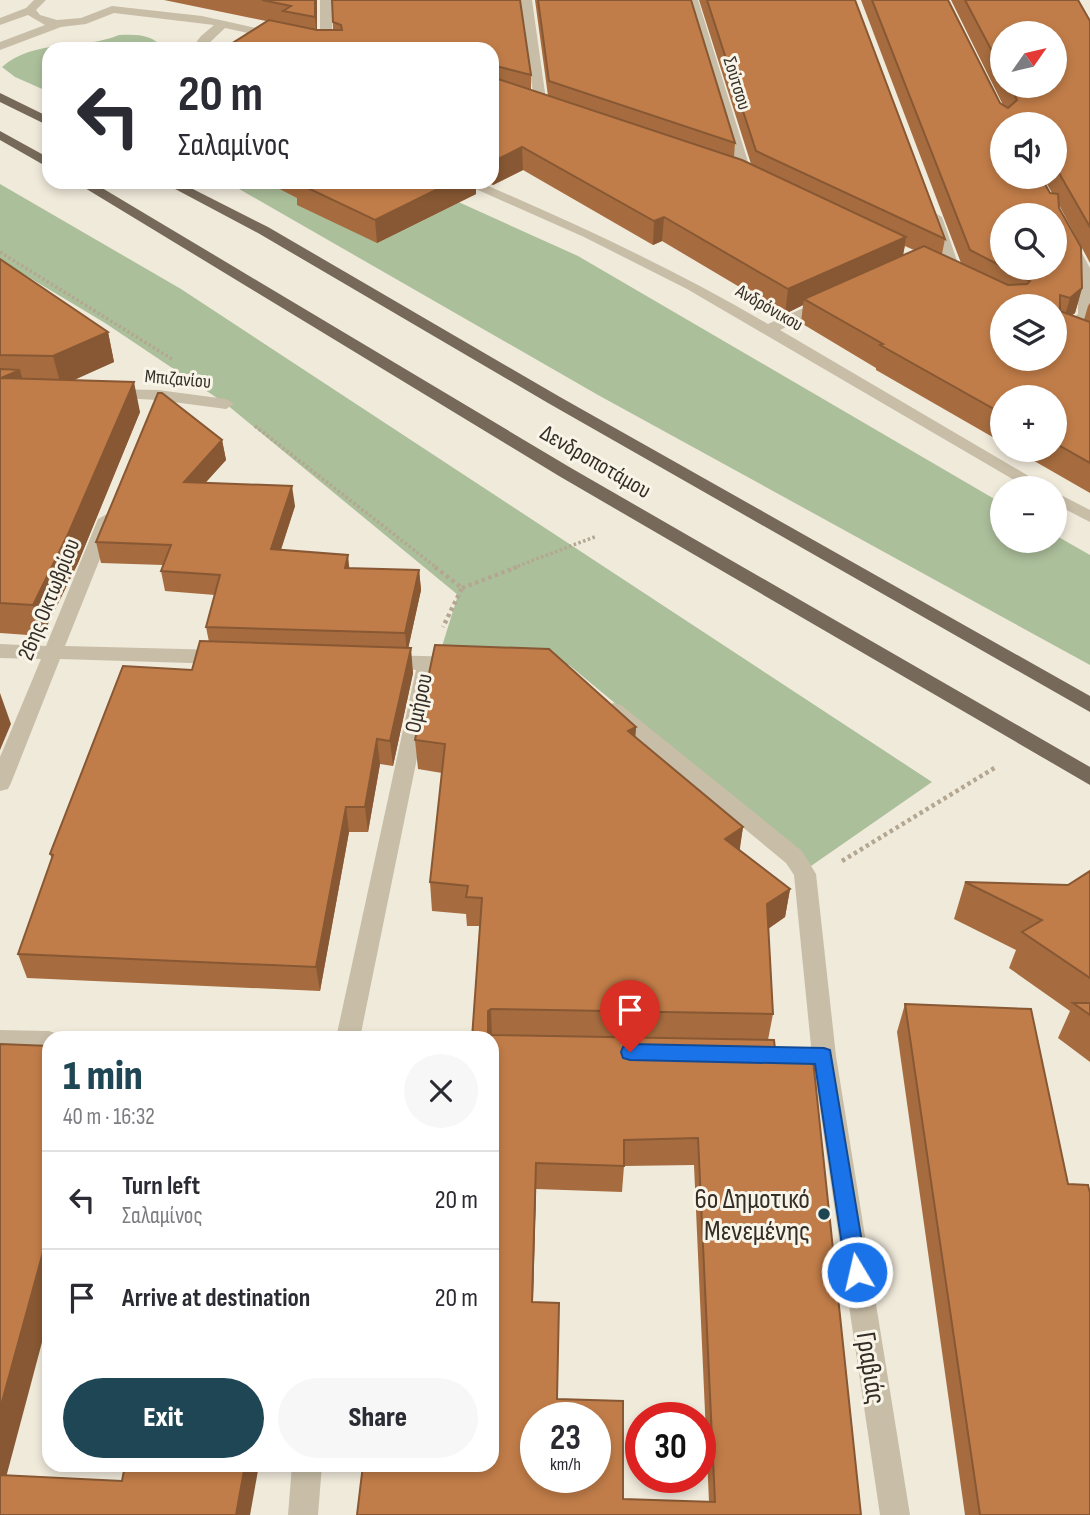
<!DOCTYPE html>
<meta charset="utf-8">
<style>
:root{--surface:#fff;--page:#f7f7f7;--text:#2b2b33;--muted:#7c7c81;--line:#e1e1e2;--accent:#1f4654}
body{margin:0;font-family:"Sofia Sans Condensed",sans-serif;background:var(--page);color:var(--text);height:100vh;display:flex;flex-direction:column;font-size:26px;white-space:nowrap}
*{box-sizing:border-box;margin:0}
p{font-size:23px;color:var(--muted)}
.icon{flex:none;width:38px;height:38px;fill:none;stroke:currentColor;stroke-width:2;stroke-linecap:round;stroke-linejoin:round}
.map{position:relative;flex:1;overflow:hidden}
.sheet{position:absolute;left:42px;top:1031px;width:457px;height:441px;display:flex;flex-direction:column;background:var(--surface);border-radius:21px;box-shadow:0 4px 10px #0003}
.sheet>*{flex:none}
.banner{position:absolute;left:42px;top:42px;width:457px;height:147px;border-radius:21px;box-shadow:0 4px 10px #0003;background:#fff;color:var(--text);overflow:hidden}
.needle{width:46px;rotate:56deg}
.controls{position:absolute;left:990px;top:21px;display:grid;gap:14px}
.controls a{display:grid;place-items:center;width:77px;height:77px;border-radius:50%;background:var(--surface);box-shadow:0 4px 10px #0003;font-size:35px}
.speed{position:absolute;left:520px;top:1402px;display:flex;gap:14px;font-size:35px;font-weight:700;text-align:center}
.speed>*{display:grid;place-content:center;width:91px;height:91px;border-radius:50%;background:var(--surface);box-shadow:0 4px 10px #0003;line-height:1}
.speed small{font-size:18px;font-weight:400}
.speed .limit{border:10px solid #d22;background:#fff;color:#111}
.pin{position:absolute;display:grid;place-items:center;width:60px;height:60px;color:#fff;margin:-72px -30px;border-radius:50% 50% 50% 0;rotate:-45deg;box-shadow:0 0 7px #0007}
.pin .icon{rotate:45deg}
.me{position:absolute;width:77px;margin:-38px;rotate:351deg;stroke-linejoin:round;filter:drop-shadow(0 0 5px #0008)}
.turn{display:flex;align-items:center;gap:24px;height:147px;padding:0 21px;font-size:32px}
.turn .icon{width:91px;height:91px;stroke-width:2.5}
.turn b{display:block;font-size:49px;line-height:60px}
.round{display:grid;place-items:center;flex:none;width:74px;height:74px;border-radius:37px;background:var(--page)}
.overview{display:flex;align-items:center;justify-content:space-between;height:119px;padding:0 21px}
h1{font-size:42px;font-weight:800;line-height:52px;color:var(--accent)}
.cta{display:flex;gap:14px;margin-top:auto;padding:14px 21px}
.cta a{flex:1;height:80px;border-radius:42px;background:var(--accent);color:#fff;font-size:28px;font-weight:800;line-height:80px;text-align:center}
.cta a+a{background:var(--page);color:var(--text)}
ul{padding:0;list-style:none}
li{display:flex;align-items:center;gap:21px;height:98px;padding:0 21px;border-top:2px solid var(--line)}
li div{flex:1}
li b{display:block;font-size:26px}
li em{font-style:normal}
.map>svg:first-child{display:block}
.green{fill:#acbf9b}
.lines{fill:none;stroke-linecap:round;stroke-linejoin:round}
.path-far1{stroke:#b4a792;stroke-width:3.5;stroke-dasharray:2.5 2.5;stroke-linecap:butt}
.path{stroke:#b4a792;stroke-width:4.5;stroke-dasharray:3.5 3.5;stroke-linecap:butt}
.minor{fill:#c8bda7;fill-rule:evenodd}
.major{fill:#766959;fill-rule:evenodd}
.wall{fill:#a66c3f;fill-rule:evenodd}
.shaded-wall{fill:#875833}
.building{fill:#c17d49;stroke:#875833;stroke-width:2;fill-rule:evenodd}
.route{fill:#1a73e8;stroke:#114b97;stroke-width:2}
.poi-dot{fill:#1f4654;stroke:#f8f4e7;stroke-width:2.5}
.labels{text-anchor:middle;stroke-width:6;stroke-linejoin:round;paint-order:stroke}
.far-street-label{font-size:19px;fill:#352e27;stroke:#f8f4e7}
.street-label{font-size:23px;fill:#352e27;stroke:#f8f4e7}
.near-poi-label{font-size:28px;fill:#352e27;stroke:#f8f4e7;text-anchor:end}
.near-street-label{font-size:28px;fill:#352e27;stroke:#f8f4e7}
</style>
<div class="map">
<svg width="1090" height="1515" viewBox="0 0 1090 1515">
<rect width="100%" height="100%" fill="#f0eadb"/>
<g class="green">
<path d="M119,35C138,34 152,34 164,49H49V92L15,77L2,67C35,38 80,51 119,35Z"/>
<polygon points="227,182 414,182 578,256 1003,504 1003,541 1055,541 1055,535 1090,555 1090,665 598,395"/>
<polygon points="0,184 181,289 932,782 811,866 569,665 438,659 458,595 226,404 105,323 0,260"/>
</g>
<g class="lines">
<g class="path-far1">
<polyline points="0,252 172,359"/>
<polyline points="255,426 437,568"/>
<polyline points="513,568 597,536"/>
</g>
<g class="path">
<polyline points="435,567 462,588 443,627"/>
<polyline points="462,588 517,567"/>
<polyline points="842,861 996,767"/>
</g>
<g class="minor">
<polygon points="34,0 46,0 36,10 40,15 57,20 81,18 112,6 202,16 320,42 320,0 332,0 332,45 342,49 320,49 225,28 203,49 191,49 201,36 214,25 114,13 86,24 61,27 0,50 0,42 45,25 28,15 0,25 0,18 26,8"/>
<polygon points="520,0 532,0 547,107 541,111 535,107"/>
<polygon points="686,0 698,0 753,178 751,181 746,182 739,178"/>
<path d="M460,182H479C579,225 674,269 768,324L821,300H831L834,303L831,306L780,330L1049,488H1028L687,289L584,237Z"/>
<polygon points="935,213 942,217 963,278 961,281 951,281 949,278 928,217"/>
<polygon points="1055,213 1062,217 1090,268 1090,319 1065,337 1057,332 1078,314 1077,270 1055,230 1055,215 1049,215"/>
<polygon points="107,389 158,390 226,399 234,404 226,409 158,400 101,397 99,394"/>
<polygon points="1055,492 1090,510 1090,522 1055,504"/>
<polygon points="107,514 116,519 65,646 222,650 229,652 232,657 229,662 222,664 60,659 11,783 8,789 0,791 0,757 41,659 0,658 0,644 46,646 98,519"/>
<polygon points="383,655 460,657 467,659 470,664 467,669 435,670 360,1038 336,1038 416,670 376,667 373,662 376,657"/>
<polygon points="614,703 621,705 802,851 816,874 836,1056 910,1515 880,1515 812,1056 794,875 786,863 607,715 604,710 607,705"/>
<polygon points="0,1030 49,1031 58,1034 60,1038 49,1038 49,1051 0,1050"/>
<polygon points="292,1465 322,1465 318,1515 288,1515"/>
</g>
<g class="major">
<polygon points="0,93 49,117 49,126 0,102"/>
<polygon points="0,131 49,158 49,168 0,140"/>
<polygon points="75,182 92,182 571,468 1090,767 1090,785 559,476"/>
<polygon points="162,182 179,182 268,227 560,397 1090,696 1090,712 548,403 258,233"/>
</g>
</g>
<g class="wall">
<path d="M164,0H317V30H333L332,0H520L531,75V90L548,96L535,0H691L735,143L734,157L751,164L699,0H855L945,239L942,254L961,263L861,0H948L1000,103L1003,105L951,0H1078L1090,21V263L1059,205V208L1081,247L1082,288L1075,313L1072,315L1084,320L1088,306L1090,303V493L1015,450H1055V397H1003V443L876,370V368L801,323L803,305L785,314L662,241L653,245L523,170L493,185L485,182H492V49H223L266,21ZM1003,33H1055V86H1003ZM1003,124H1055V177H1043L1052,193H1050L1041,177H1003ZM1003,215H1055V268H1003ZM905,246L907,247L914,250L903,255ZM1003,306H1055V359H1003Z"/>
<polygon points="266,182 476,182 476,194 377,243 297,205 297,198"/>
<polygon points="0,259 108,332 114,362 72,380 140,412 78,563 42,636 0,633"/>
<polygon points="222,440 226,460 206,482 295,506 281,550 349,568 419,570 421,590 408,648 413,673 393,766 380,764 368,832 349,832 320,991 27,978 18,954 52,859 50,854 192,670 209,642 206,627 215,595 165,591 161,571 163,565 101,563 96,542"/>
<path d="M636,727L635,737L743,827L739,850L790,889L785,917L768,929L773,1014L768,1040L775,1049L861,1515H357L492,1465L480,926H467L466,914L432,911L430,882L442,773L418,769L415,740ZM694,1165L709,1502L623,1499L557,1399L533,1302L536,1189L622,1192L624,1166Z"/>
<polygon points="1090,871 1090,1062 1058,1038 1070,1011 1009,968 1016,950 954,919 965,882 1068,885"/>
<polygon points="905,1004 1068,1184 1090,1515 965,1515 897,1032"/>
</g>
<g class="shaded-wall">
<polygon points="315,0 317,0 317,39 315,17"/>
<polygon points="522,147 523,170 493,185 492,162"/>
<polygon points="452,182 476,182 476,194 377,243 375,220"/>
<polygon points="664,217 662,241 653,245 654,221"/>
<polygon points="906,237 902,261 804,299 803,305 785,314 788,289"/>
<polygon points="1082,288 1075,313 1063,322 1070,298"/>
<polygon points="108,332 114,362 61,386 53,356"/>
<polygon points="20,370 28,400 1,378"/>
<polygon points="134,382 140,412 78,563 42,636 33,605"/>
<polygon points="222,440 226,460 188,502 184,482"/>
<polygon points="292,486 295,506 274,570 271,549"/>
<polygon points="348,555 350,575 345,568"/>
<polygon points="419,570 421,590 407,654 405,633"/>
<polygon points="411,648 413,673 393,766 390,741"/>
<polygon points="0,693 11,724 0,750"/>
<polygon points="636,727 634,756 628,731"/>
<polygon points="377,739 380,764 368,832 365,807"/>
<polygon points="346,807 349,832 320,991 316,967"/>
<polygon points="743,827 739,855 725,839"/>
<polygon points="790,889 785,917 762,933 767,904"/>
<polygon points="491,1009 492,1036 488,1038 488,1011"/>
<polygon points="536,1163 536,1189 532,1326 532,1302"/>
<polygon points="45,1245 49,1253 49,1316 0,1500 0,1409"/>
<polygon points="245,1465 259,1465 250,1515 236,1515"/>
</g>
<g class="building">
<polygon points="262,0 315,0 315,17 283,11 291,6"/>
<polygon points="332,0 520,0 531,75 492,65 492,49 223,49 269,20 317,30 342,30 341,25 333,22"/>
<polygon points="538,0 691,0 735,143 549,81"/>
<polygon points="707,0 855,0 945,239 756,151"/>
<path d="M872,0H948L1000,103L1008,108L1017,100L1010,86H1055V33H1003V72L965,0H1078L1090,21V227L1055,166V124H1003V177H1041L1050,193L1058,194L1059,208L1081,247L1082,288L1070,298L1060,295V311L1090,322V463L1055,443V397H1003V414L880,345L883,344L804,299L924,246L1008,285L1027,284L1030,281L1004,268H1055V215H1003V267L970,250ZM1003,306H1055V359H1003Z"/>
<polygon points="492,77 742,160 906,237 788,289 664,217 654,221 522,147 492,162"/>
<polygon points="295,182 452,182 375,220"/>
<polygon points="0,259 108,332 53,356 0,355"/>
<polygon points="0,369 20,370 1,378 134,382 69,532 33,605 0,603"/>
<polygon points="158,393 162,393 222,440 184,482 292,486 271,549 348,555 345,568 419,570 405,633 206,627 220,575 161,571 171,545 96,542"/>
<polygon points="200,641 411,648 390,741 377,739 365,807 346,807 316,967 18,954 53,855 50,854 123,666 192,670"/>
<path d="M435,645L549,649L636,727L628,731L743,827L725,839L790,889L767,904L773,1014L491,1009L488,1011V1032L491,1035L774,1040L775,1049L812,1050L861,1515H357L363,1465H492V1038H472L482,898L466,897L468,886L430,882L445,744L415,740ZM698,1138L715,1502L623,1499V1401L557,1399L559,1303L532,1302L536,1163L624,1166V1140ZM536,1418H595V1477H536Z"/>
<polygon points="1090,871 1090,978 1022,932 1042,920 965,882 1068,885"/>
<polygon points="1073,1003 1090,1003 1090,1015"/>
<polygon points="905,1004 1031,1009 1068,1184 1088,1185 1090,1193 1090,1515 980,1515"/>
<polygon points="0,1044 49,1046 49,1245 45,1245 0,1409"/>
<polygon points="125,1465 245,1465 236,1515 0,1515 0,1475 122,1481"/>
</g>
<polygon class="route" points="630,1044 824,1048 830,1050 867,1272 864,1279 857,1282 850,1279 846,1272 815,1064 630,1060 623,1058 621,1052 623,1047"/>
<circle class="poi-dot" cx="824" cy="1214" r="7"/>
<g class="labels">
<g class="far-street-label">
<text transform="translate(738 83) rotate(73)" y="7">Σούτσου</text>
<text transform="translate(770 307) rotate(30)" y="7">Ανδρόνικου</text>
<text transform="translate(178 378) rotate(5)" y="7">Μπιζανίου</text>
</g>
<g class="street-label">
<text transform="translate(596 461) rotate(30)" y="8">Δενδροποτάμου</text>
<text transform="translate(48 599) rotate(-68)" y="8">26ης Οκτωβρίου</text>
<text transform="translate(418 703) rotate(-78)" y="8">Ομήρου</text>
</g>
<g class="near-poi-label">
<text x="810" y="1208">6ο Δημοτικό<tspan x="810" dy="32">Μενεμένης</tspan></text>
</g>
<g class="near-street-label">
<text transform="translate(872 1368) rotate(81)" y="10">Γραβιάς</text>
</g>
</g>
</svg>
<div class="controls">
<a><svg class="needle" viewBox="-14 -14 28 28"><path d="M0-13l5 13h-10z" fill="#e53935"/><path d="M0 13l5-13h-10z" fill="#7c7c81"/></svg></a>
<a><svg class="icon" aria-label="sound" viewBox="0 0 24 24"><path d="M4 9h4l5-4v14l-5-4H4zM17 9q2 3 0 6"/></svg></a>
<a><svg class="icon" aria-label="search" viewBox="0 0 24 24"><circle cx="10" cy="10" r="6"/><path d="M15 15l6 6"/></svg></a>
<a><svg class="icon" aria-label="layers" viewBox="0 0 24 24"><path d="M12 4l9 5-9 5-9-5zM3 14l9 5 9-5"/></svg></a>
<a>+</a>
<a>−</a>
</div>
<div class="speed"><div>23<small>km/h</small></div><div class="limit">30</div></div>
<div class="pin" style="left:630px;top:1052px;background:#d93025"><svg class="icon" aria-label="arrive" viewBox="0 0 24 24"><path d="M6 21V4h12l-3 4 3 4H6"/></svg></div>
<svg class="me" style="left:857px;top:1272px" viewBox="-20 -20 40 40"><circle r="17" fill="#1a73e8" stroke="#fff" stroke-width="3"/><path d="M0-11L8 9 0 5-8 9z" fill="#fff"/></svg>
<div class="banner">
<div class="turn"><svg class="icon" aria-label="left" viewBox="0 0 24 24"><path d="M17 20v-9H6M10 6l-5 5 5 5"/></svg><div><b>20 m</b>Σαλαμίνος</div></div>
</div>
<section class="sheet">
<div class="overview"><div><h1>1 min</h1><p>40 m · 16:32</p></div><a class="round"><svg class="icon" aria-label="close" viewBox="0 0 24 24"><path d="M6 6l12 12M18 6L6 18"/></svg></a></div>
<ul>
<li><svg class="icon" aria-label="left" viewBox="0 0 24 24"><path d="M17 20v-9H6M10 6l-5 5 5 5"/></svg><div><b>Turn left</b><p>Σαλαμίνος</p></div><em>20 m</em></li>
<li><svg class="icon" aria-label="arrive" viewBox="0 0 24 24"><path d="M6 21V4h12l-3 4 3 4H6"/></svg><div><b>Arrive at destination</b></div><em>20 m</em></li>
</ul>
<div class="cta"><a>Exit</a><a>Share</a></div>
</section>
</div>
